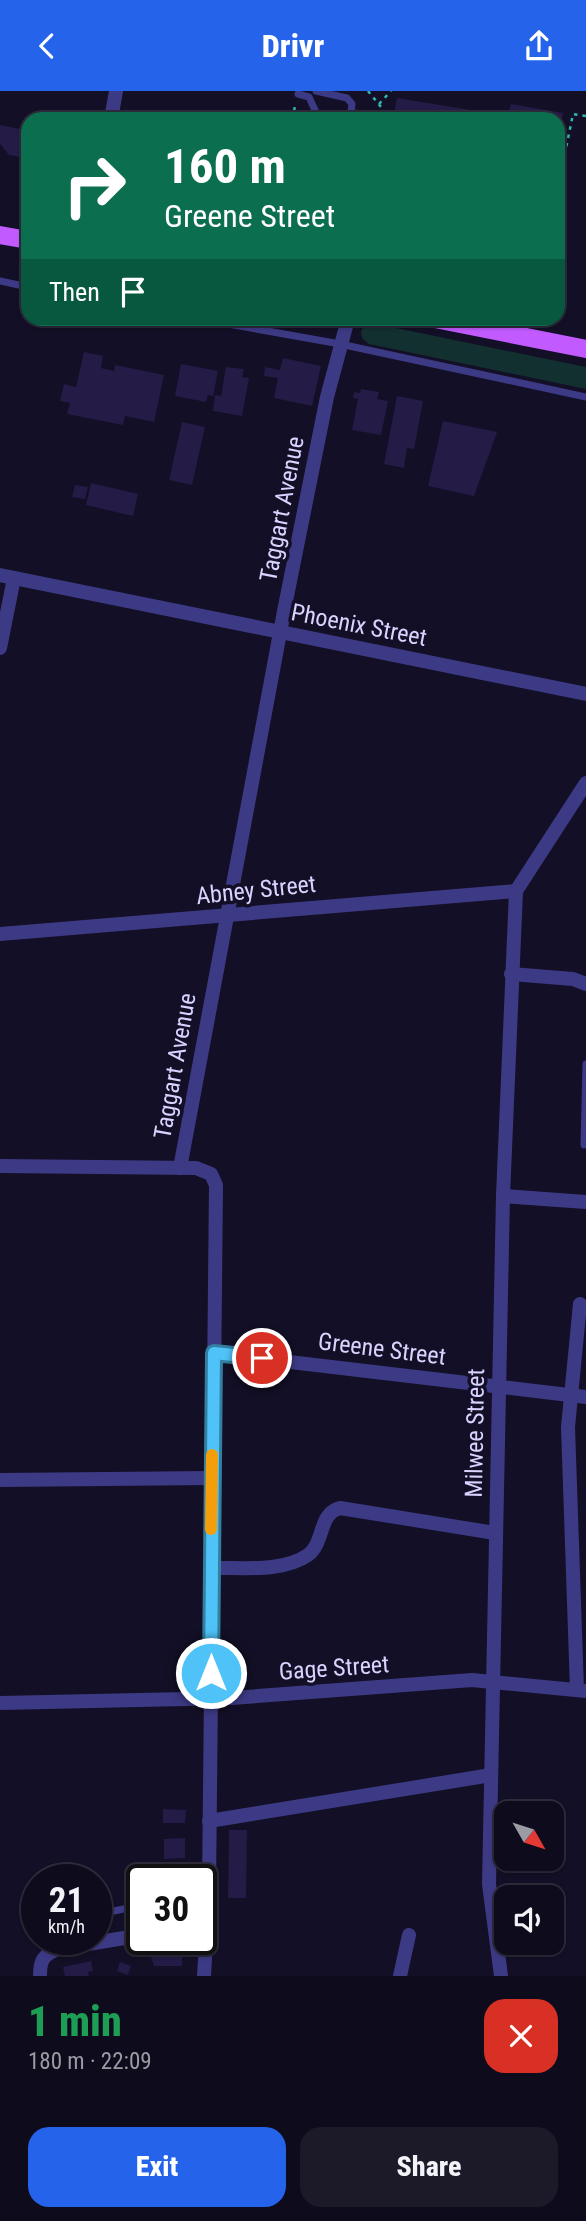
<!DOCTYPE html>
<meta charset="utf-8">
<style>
:root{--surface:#0e0b1c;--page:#1c1929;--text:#f1f3f6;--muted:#9b9ba3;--line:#2e2b3b;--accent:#2563eb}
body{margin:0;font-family:"Roboto Condensed",sans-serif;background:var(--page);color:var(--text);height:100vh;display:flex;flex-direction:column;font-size:26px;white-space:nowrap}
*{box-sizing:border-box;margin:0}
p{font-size:23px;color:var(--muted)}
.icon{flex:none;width:38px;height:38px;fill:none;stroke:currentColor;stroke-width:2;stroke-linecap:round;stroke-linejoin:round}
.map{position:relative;height:1885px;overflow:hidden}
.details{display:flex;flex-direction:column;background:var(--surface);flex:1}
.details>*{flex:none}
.guide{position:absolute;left:21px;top:21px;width:544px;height:214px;border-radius:21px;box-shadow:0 2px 5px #0004,0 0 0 2px var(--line);background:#0b6e4f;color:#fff;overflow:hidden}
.needle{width:46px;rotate:129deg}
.tools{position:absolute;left:494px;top:1710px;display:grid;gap:14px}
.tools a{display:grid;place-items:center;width:70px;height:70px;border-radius:14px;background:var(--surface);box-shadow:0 2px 5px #0004,0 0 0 2px var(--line);font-size:35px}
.speed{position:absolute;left:21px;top:1773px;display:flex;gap:14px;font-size:35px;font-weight:700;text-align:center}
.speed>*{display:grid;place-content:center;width:91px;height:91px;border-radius:50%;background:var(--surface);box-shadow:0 2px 5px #0004,0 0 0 2px var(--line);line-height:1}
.speed small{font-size:18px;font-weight:400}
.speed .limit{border:4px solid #111;border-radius:10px;background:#fff;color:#111}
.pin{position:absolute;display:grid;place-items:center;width:60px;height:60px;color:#fff;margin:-30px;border:4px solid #fff;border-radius:50%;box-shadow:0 2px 7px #0007}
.me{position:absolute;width:77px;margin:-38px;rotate:0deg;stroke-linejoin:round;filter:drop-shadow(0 0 5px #0008)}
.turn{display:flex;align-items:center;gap:24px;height:147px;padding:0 28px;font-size:32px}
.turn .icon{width:91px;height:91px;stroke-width:2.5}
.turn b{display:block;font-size:49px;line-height:60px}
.then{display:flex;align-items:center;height:66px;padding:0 28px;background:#0003;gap:14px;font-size:26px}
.round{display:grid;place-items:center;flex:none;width:74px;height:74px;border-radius:21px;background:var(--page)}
.summary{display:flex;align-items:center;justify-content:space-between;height:119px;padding:0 28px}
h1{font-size:42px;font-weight:800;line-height:52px;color:#1e9e55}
.button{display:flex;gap:14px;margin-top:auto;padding:14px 28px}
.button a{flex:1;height:80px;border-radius:21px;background:var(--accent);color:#fff;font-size:28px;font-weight:800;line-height:80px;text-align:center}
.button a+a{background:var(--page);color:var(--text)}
header{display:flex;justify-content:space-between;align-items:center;height:91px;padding:0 28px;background:var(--accent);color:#fff;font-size:32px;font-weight:800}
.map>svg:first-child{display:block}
.green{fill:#12302f}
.building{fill:#241b47}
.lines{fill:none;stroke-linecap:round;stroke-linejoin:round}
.path{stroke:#2fb8b0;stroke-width:2.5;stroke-dasharray:3.5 5;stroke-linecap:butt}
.lane{stroke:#3d3a85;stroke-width:7}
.street{stroke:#3d3a85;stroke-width:14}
.primary{stroke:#c25bff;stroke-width:18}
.route-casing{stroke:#337fa1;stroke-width:18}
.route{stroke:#4fc3f7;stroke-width:12}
.slow{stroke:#f59e0b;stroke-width:12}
.labels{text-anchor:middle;stroke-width:7;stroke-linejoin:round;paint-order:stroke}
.street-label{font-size:24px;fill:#d9d4ff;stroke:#130f26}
</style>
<header><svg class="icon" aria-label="back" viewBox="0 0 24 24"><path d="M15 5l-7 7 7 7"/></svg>Drivr<svg class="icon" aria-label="share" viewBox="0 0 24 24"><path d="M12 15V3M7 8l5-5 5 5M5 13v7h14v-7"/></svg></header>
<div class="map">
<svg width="586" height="1885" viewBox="0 0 586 1885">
<rect width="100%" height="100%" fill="#130f26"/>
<polygon class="green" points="367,231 586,276 586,298 369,253 362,247 361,240"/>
<g class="building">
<polygon points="397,7 508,25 511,13 563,22 560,38 558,28 390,28 391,21 394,22"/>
<polygon points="355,18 377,22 376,26 381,28 353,28"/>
<polygon points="0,34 25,39 20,66 9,64 0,53"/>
<polygon points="84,261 103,265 101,277 114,280 115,274 164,284 154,331 125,325 123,334 67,323 70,312 60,310 64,293 76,296"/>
<polygon points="283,267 321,275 312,315 274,307 278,287 264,285 265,276 280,279"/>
<polygon points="181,273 218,280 213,305 208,304 206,311 175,305"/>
<polygon points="226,276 244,278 242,286 249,287 242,325 213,320 215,304 221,305"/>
<polygon points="361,298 379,301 377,308 388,310 381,344 352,339 358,308 353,307 354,301 360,302"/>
<polygon points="397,305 423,310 414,358 407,357 404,377 384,373"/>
<polygon points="443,330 497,341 474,405 428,395"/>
<polygon points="182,331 205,336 192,394 169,389"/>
<polygon points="91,392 138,403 133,425 86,414"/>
<polygon points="75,394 88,396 85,408 72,406"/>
<polygon points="163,1718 186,1719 185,1732 163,1732"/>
<polygon points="229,1739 247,1739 246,1807 228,1807"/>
<polygon points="185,1747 185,1767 164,1768 164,1748"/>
<polygon points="174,1852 182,1852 182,1875 154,1875 150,1863 154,1863 154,1856 174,1856"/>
<polygon points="91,1870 93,1880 88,1881 89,1885 65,1885 63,1876"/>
<polygon points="120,1871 131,1875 128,1884 117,1880"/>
</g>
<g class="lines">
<g class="path">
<polyline points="368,0 381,16 380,28"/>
<polyline points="379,13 391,0"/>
<polyline points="293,28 295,14"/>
<polyline points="558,97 573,23 586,25"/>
</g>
<g class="lane">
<polyline points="316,0 347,7 352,13 350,28"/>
<polyline points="298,3 309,6 319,28"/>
<polyline points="0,190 28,196"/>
<polyline points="200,228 340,253 586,306"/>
<polyline points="584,1054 586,973"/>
<polyline points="104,1850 100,1823 142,1814"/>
</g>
<g class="street">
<polyline points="111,28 116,0"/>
<polyline points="0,484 586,603"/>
<polyline points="0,557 14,487"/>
<polyline points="516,800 586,692"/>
<polyline points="0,843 516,800"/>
<polyline points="511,883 573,888 586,893"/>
<polyline points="0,1075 196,1077 211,1083 216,1094 209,1799 204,1885"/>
<polyline points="180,1077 285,515 327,306 348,228"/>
<polyline points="503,1105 586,1111"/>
<polyline points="214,1262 586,1306"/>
<polyline points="0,1389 211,1387"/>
<path d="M211,1477C240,1476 282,1482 308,1464C325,1451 318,1423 340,1417L495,1442"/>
<polyline points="577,1599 568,1336 580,1213"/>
<polyline points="0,1612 232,1607 472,1589 586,1600"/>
<polyline points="209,1730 491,1684"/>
<path d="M40,1885C40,1869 43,1864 58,1858L142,1844"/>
<polyline points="400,1885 409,1844"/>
<polyline points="501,1885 489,1793 503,1105 516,800"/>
</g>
<g class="primary">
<polyline points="0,144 28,149"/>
<polyline points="435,228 586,258"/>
</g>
</g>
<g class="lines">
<defs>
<polyline id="route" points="211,1582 214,1262 262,1267"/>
</defs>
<use href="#route" class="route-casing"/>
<use href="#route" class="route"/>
<polyline class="slow" points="211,1438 212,1364"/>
</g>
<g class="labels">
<g class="street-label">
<text transform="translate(282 418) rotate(-79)" y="8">Taggart Avenue</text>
<text transform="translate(359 534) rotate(11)" y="8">Phoenix Street</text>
<text transform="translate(256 799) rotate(-6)" y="8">Abney Street</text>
<text transform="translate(175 975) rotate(-80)" y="8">Taggart Avenue</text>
<text transform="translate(382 1258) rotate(7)" y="8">Greene Street</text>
<text transform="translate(475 1342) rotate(-89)" y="8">Milwee Street</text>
<text transform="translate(334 1577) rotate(-4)" y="8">Gage Street</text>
</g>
</g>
</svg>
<div class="tools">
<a><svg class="needle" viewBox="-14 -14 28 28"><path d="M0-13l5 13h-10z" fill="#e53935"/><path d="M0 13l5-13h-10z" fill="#9b9ba3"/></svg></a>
<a><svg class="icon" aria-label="sound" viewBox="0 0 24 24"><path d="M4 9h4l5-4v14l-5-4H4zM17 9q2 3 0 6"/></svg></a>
</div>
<div class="speed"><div>21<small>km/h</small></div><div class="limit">30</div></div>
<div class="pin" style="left:262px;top:1267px;background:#d93025"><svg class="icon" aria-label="arrive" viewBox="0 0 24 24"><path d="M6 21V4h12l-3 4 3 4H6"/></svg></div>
<svg class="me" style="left:211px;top:1582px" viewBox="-20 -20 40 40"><circle r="17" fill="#4fc3f7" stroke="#fff" stroke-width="3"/><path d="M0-11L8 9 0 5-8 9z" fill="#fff"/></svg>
<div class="guide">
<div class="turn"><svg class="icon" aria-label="right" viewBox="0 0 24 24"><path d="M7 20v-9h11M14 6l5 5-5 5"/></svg><div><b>160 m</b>Greene Street</div></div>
<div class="then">Then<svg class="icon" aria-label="arrive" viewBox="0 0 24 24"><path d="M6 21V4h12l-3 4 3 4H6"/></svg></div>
</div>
</div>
<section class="details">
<div class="summary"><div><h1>1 min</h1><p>180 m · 22:09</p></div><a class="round" style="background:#d93025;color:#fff"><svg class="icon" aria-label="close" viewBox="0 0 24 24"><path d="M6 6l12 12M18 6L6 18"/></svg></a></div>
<div class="button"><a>Exit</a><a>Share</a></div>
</section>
